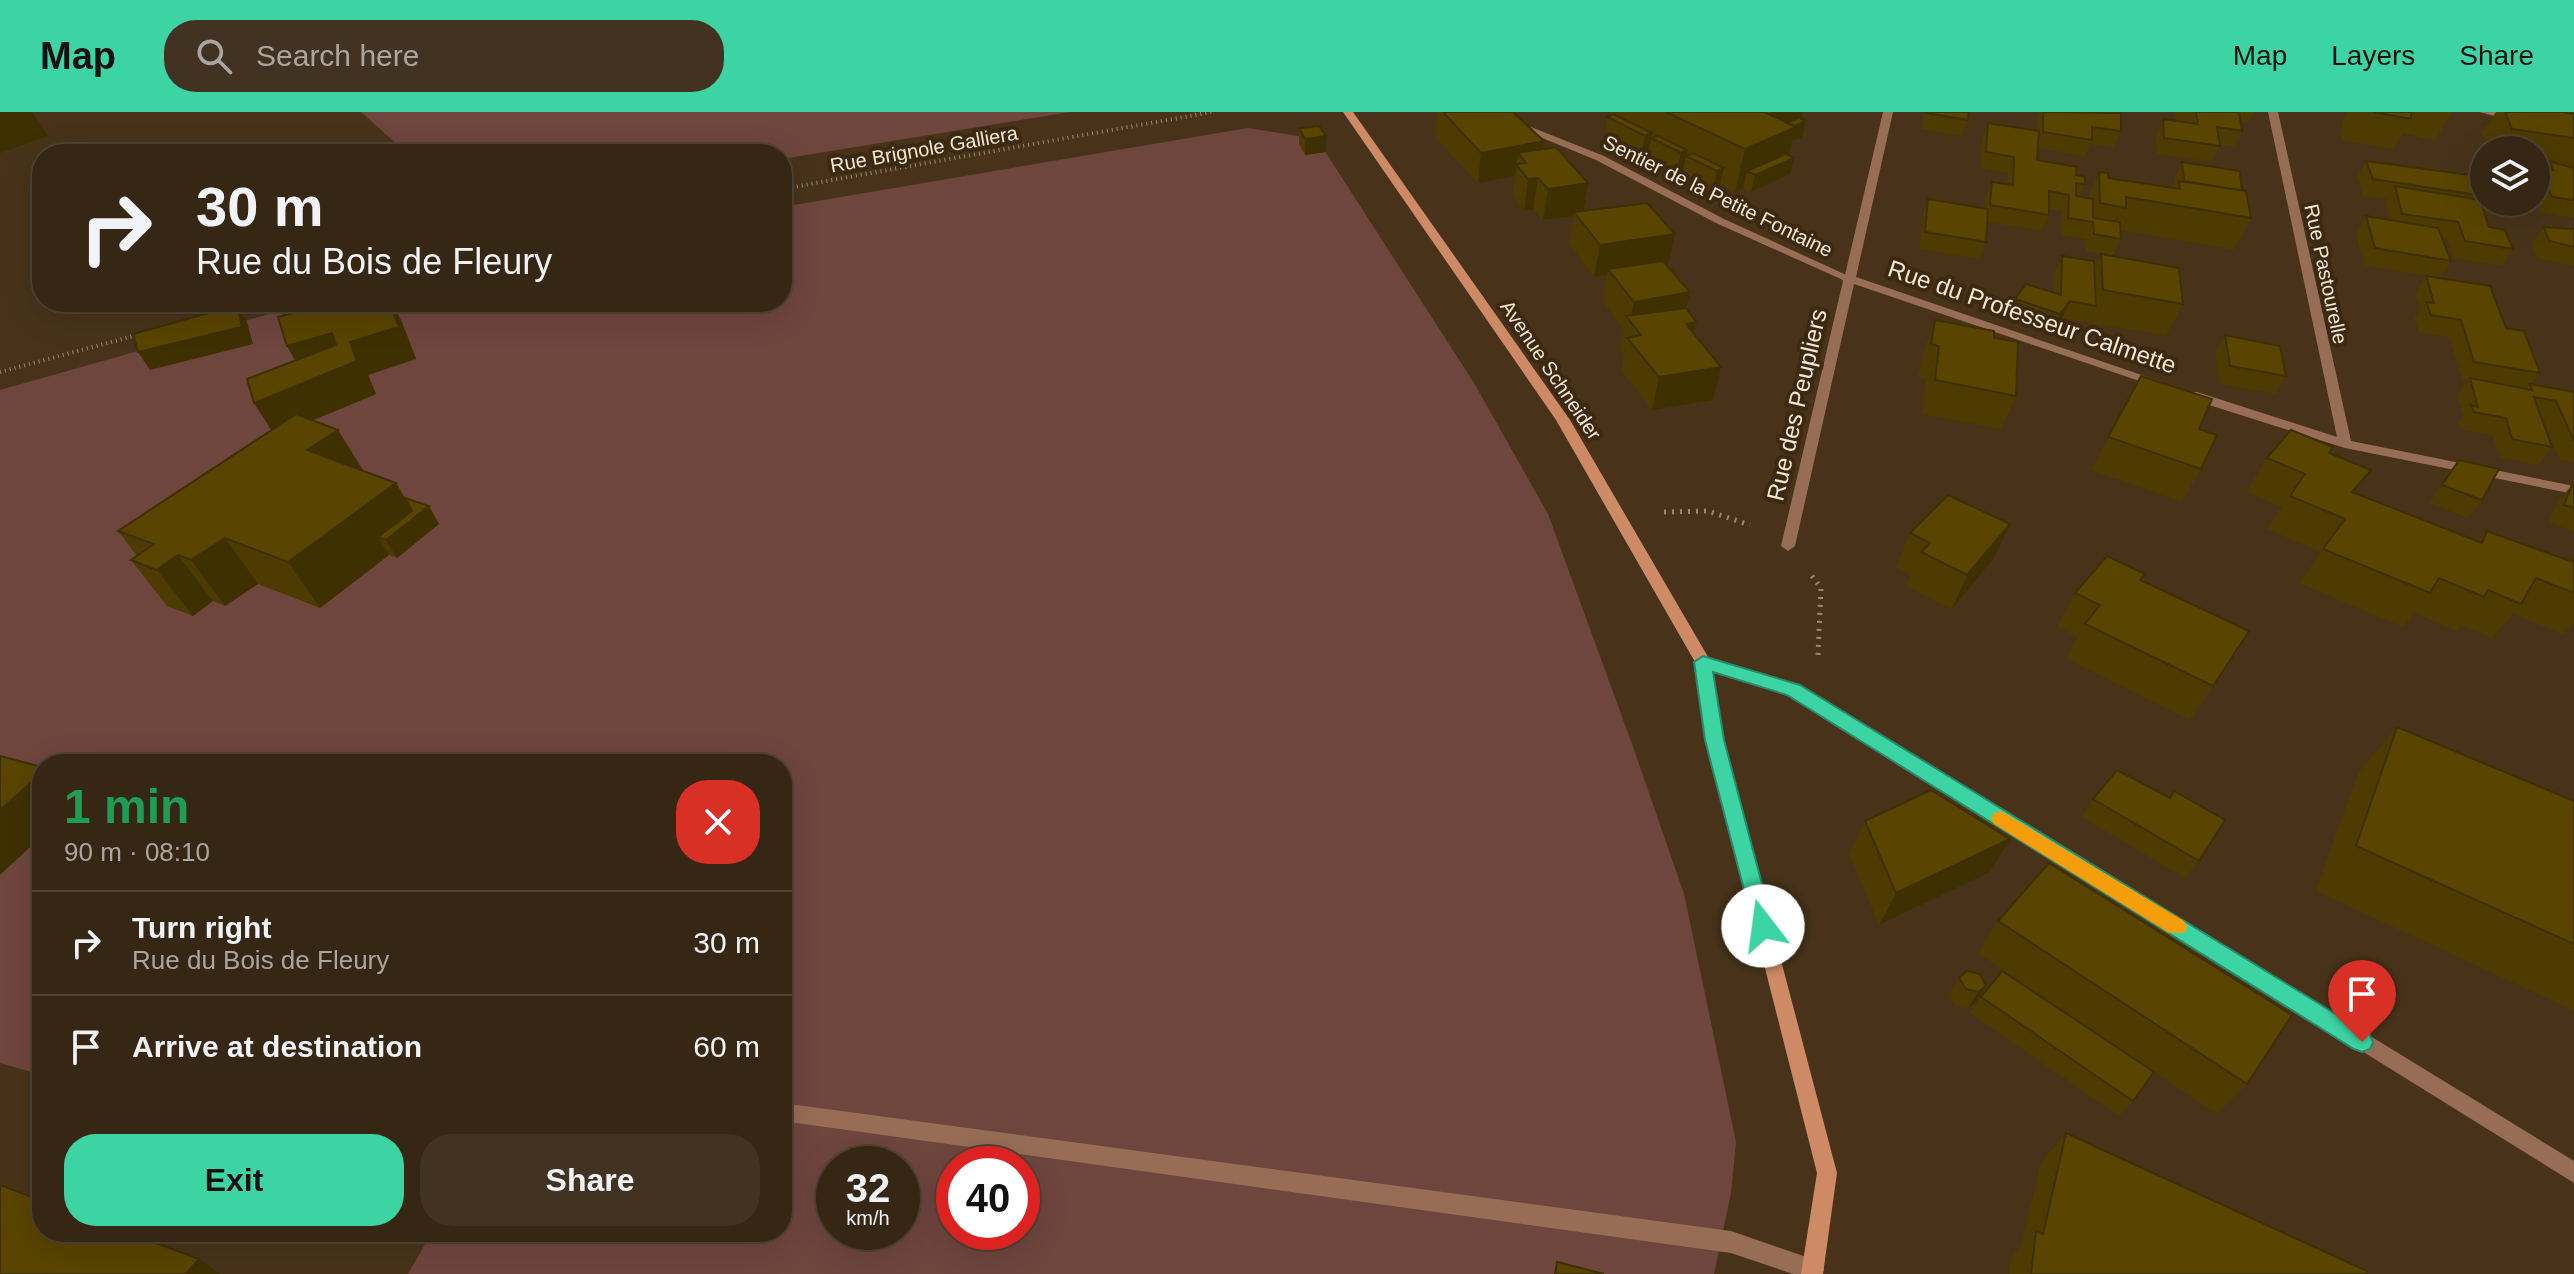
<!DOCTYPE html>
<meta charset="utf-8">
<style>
:root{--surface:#362614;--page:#413222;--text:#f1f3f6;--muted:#aaa5a0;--line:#504334;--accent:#3dd4a3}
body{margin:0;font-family:Arial,sans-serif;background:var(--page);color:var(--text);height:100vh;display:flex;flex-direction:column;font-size:30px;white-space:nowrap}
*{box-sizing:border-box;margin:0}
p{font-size:26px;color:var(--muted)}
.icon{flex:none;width:44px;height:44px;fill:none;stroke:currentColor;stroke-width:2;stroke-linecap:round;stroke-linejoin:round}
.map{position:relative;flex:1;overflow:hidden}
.details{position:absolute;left:32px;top:642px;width:760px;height:488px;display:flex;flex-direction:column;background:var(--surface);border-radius:32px;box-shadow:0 8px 32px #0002,0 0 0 2px var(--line)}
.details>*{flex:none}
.guide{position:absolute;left:32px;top:32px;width:760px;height:168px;border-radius:32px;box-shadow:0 8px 32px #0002,0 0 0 2px var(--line);background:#362614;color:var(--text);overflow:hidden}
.fabs{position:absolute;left:2470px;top:24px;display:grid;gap:16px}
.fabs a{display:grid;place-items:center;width:80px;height:80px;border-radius:50%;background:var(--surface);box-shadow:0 8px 32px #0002,0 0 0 2px var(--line);font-size:40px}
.speed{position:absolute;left:816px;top:1034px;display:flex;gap:16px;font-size:40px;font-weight:700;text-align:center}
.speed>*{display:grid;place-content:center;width:104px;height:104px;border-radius:50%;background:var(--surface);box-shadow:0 8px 32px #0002,0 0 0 2px var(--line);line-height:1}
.speed small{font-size:20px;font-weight:400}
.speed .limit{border:12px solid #d22;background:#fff;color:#111}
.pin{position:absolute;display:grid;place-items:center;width:68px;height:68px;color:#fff;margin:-82px -34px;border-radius:50% 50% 50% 0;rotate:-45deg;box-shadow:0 0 8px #0007}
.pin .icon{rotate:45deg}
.me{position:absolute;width:88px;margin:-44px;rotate:345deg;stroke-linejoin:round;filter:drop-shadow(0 0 6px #0008)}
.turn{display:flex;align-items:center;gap:28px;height:168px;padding:0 32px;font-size:36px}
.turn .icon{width:104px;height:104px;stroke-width:2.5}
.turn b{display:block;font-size:56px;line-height:68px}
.round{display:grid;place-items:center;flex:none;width:84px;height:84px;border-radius:32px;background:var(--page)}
.head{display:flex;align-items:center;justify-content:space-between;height:136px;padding:0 32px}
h1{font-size:48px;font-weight:800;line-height:60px;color:#1e9e55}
.cta{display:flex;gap:16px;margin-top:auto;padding:16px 32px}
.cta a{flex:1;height:92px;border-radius:32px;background:var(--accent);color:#111;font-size:32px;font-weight:800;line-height:92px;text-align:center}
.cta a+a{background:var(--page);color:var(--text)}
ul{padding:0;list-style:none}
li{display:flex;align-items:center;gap:24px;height:104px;padding:0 32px;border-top:2px solid var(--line)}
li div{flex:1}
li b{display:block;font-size:30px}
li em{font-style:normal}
header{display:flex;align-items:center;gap:48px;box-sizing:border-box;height:112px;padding:0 40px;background:var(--accent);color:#111}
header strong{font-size:38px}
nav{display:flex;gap:44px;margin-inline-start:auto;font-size:28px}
.search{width:560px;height:72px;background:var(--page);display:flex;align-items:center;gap:20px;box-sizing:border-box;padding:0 28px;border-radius:32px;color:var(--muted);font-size:30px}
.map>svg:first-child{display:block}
.green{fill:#6f463e;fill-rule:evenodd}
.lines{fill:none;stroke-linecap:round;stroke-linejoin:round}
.path-far1{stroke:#9a8874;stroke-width:4;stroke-dasharray:1 4;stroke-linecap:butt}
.path{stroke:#9a8874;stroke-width:5;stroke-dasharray:2 6;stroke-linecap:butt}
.lane{fill:#976d56;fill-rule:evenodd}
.street{fill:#976d56;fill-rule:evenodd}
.secondary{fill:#cd8a65;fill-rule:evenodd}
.wall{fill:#4d3b01}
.shaded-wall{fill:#3e3001}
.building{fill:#594501;stroke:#3e3001;stroke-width:2}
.route{fill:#3dd4a3;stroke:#288a6a;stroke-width:2}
.slow{fill:#f59e0b}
.labels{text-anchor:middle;stroke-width:8;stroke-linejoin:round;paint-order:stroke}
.far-street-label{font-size:20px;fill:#f4e7d8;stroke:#3d2910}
.street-label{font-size:24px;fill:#f4e7d8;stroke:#3d2910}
</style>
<header>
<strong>Map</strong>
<div class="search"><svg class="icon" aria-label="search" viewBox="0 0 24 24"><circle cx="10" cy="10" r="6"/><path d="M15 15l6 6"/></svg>Search here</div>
<nav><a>Map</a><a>Layers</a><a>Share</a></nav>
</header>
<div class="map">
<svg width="2574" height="1162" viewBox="0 0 2574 1162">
<rect width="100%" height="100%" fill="#48331a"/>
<g class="green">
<polygon points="361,0 1070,0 782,47 782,42 408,42"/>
<path d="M1248,16L1317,27L1474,271L1548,402L1632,632L1684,782L1736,1030L1731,1081L1714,1162H408L432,1120H782V652H42V963L0,951V278L312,190H782V95ZM834,1052H902V1120H834ZM954,1052H1022V1120H954Z"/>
</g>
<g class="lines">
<g class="path-far1">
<polyline points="782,77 1212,0"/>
<polyline points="232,198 262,190"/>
<polyline points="0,260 137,223"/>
</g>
<g class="path">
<polyline points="1664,400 1708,399 1750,413"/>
<polyline points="1812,464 1821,476 1818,543"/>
</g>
<g class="lane">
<polygon points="1479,0 1493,0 1604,44 1724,107 1853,166 1843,168 1716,111 1596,48"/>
<polygon points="782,991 1731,1119 1821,1150 1824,1158 1822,1162 1793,1162 1731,1141 782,1009"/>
</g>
<g class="street">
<polygon points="1883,0 1893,0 1856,165 2165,271 2164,274 2154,274 1854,172 1795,434 1788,439 1781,434 1843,169 1841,166 1845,163"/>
<polygon points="2268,0 2278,0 2351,329 2574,374 2574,382 2345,336 2187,286 2187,280 2197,280 2337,325"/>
<polygon points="2479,0 2499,0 2519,6 2514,9"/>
<polygon points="1703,544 1800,574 2574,1049 2574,1071 1788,582 1697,554 1695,550"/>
</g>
<polygon class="secondary" points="1343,0 1353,0 1570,308 1711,550 1723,628 1837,1061 1823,1162 1801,1162 1817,1061 1707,628 1695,550 1556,308"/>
</g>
<g class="wall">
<polygon points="1437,0 1513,0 1543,37 1588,71 1583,99 1668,154 1686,196 1713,288 1652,298 1621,258 1624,242 1620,237 1624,218 1602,189 1607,163 1594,165 1569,132 1574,104 1543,108 1533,97 1524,98 1513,83 1515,64 1478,71 1435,25"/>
<polygon points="1610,0 1803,0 1801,7 1802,25 1792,29 1789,43 1794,46 1790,62 1751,80 1743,76 1735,80 1720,72 1713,76 1683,60 1684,54 1677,58 1648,42 1649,37 1642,40 1605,20 1607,5 1609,4"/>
<polygon points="1925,0 1969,0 1962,24 1921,17"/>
<polygon points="2039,0 2118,0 2121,19 2114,35 2090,32 2085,44 2038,36 2037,48 2076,63 2085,72 2080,84 2088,86 2099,60 2109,66 2170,75 2172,72 2175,73 2174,67 2182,50 2242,79 2251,106 2234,138 2120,118 2121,127 2113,143 2086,139 2086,127 2061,123 2062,99 2049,97 2049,103 2042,119 1987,110 1986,130 1979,147 1919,137 1923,103 1928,87 1985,96 1985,86 1992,70 2007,72 2008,61 1980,56 1982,27 1988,11 2037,19 2037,4"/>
<polygon points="2175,0 2254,0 2249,10 2240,8 2242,19 2234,35 2220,33 2212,50 2157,42 2156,23 2163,7 2176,9"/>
<polygon points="2347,0 2452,0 2435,29 2403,21 2393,37 2342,28 2342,10"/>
<polygon points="2496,0 2563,0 2574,2 2574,106 2540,101 2537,92 2527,91 2516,107 2484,102 2489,115 2513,137 2502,154 2454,146 2447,127 2442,126 2451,149 2439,166 2364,153 2356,121 2366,104 2389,108 2385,91 2387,87 2363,84 2357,65 2366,49 2484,65 2484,90 2536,90 2536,56 2544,57 2545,55 2536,54 2536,38 2489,38 2482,21"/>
<polygon points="1299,16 1326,40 1305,43 1299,32"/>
<polygon points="2544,115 2574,117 2574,154 2537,146 2532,131"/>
<polygon points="2101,142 2183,192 2166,224 2062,206 2053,220 2008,204 2015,187 2054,181 2054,161 2062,144 2094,158"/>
<polygon points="2426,164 2506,216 2540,261 2532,272 2574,280 2574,350 2560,348 2543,306 2552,335 2538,353 2499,345 2493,324 2461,317 2458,311 2463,304 2457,283 2468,268 2462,267 2449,225 2419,220 2414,207 2420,198 2415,181"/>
<polygon points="401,208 416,247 368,263 376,282 313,308 363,359 396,371 405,386 439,412 397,446 389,443 320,496 258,472 225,494 213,489 193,504 167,494 131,448 137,444 118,419 271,318 295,248 287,234"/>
<polygon points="1935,208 1994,226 2016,284 2001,317 1922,302 1926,267 1918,265 1923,241"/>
<polygon points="2225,223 2286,264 2276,282 2220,272 2215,241"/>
<polygon points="2141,264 2201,357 2182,390 2091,358"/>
<polygon points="2329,341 2354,381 2478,430 2487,419 2570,449 2574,444 2574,511 2563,522 2513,502 2492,526 2461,513 2456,519 2415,501 2403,515 2299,471 2321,440 2267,417 2282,395 2246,380 2267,346"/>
<polygon points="2459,348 2482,388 2468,406 2429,391"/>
<polygon points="2572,373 2574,374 2574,420 2549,410 2557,391"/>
<polygon points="1910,421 1994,446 1952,497 1906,474 1911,463 1896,455"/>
<polygon points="2145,462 2141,469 2213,574 2190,608 2066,546 2078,525 2057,515 2075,481"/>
<polygon points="2397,615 2574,689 2574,899 2316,779 2358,661"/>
<polygon points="2174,679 2199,749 2185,766 2082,705 2093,687 2169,686"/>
<polygon points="1865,709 2010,727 1990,760 1879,813 1849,742"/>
<polygon points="1998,809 2247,972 2217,1002 1978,841"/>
<polygon points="1959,866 1986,874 1975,891 1967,897 1955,893 1949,883"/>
<polygon points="1981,885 2133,989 2119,1004 1970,901"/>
<polygon points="2066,1021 2367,1162 2009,1162 2011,1145 2021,1135 2041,1050"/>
</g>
<g class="shaded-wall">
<polygon points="0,0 32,0 48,24 0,41"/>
<polygon points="1771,0 1803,0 1800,12 1806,9 1802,25 1792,29 1787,49 1794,46 1790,62 1751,80 1755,63 1747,59 1743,76 1735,80 1745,37 1763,29"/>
<polygon points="1652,21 1649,37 1642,40 1645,24"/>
<polygon points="1326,24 1326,40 1305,43 1305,27"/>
<polygon points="1544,29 1540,60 1518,41 1515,64 1478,71 1481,41"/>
<polygon points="1687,38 1684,54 1677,58 1681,41"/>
<polygon points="1724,56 1720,72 1713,76 1717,59"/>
<polygon points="1538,66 1533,97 1524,98 1528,67"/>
<polygon points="1588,71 1583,102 1574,100 1574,104 1543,108 1548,77"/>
<polygon points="1675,122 1668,154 1612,162 1608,157 1607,163 1594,165 1600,133"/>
<polygon points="1690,180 1682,213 1630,209 1634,190"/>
<polygon points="2070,189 2062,206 2053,220 2060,202"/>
<polygon points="389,190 391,190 401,208 416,247 368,263 376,282 275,324 254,291 306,267 287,234 332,221 350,230"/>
<polygon points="237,193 247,210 253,232 150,258 138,240"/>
<polygon points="1696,210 1689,242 1686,212"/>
<polygon points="1721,255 1713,288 1652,298 1659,265"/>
<polygon points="338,318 366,363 307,338"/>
<polygon points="396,371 416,405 429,394 439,412 397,446 386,428 378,425 389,443 320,496 288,450"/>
<polygon points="2010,412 1994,446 1952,497 1967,463"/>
<polygon points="225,426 258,472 225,494 191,448"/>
<polygon points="178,443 213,489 193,504 157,458"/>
<polygon points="42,661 42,724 0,763 0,698"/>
<polygon points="2010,727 1990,760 1879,813 1896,781"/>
<polygon points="1986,874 1975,891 1967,897 1978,880"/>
<polygon points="199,1147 220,1162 186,1162"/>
</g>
<g class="building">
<polygon points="1443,0 1513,0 1544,29 1481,41"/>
<polygon points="1666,0 1764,0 1796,15 1745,37"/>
<polygon points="1926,0 1969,0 1968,8 1926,1"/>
<polygon points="2043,0 2121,1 2121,19 2092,15 2092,28 2043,20"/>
<polygon points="2196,0 2239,0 2242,19 2217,15 2220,34 2164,26 2163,7 2198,12"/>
<polygon points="2373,0 2411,0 2411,7"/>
<polygon points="2505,0 2563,0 2574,2 2574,26 2512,17"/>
<polygon points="1613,2 1652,21 1645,24 1607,5"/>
<polygon points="1799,6 1806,9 1795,14 1787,11"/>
<polygon points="1988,11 2039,19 2037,48 2077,55 2076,63 2085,65 2085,72 2076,71 2076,84 2093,87 2093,106 2120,110 2121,127 2094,122 2093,110 2068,106 2069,83 2049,79 2049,103 1990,93 1992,70 2013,73 2014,45 1986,40"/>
<polygon points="1319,14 1326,24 1305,27 1299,16"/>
<polygon points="1658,24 1687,38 1681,41 1651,26"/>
<polygon points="1556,35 1588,71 1548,77 1538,66 1528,67 1516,52 1526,51 1518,41"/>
<polygon points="1693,41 1724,56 1717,59 1686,44"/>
<polygon points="1786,42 1794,46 1755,63 1747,59"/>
<polygon points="2366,49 2484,65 2484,84 2373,67"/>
<polygon points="2549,49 2574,56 2574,88 2552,85 2548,76 2536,74 2536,56 2553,58"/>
<polygon points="2182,50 2240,59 2242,79 2184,69"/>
<polygon points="2099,60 2108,61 2109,66 2180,77 2179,69 2246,79 2251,106 2126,85 2126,96 2100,91"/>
<polygon points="2395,74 2480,88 2489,115 2505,118 2513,137 2465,129 2458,110 2402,102"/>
<polygon points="1928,87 1988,97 1986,130 1925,120"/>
<polygon points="1647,91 1675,122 1600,133 1574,100"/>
<polygon points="2366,104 2438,116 2451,149 2375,136"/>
<polygon points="2544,115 2574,117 2574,135 2549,129"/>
<polygon points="2101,142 2179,156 2183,192 2103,178"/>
<polygon points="2062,144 2094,149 2096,194 2070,189 2060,202 2015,187 2026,172 2061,183"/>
<polygon points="1663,149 1690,180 1634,190 1608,157"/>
<polygon points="2426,164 2490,174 2506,216 2524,219 2540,261 2474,250 2461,208 2431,203 2426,190 2434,191"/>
<polygon points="331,190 389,190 399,215 350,230 357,249 254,291 247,267 336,233 332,221 287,234 278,205"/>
<polygon points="237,193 242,215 138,240 133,222"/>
<polygon points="1686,196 1696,210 1686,212 1721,255 1659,265 1627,226 1641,223 1626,204"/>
<polygon points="1935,208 1994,219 1994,226 2018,230 2016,284 1935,268 1939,234 1931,232"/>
<polygon points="2225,223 2280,234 2286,264 2230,254"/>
<polygon points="2141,264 2212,287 2199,317 2217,323 2201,357 2108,325"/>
<polygon points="2470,266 2532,278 2530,272 2574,280 2574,329 2556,289 2534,285 2552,335 2512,327 2506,306 2474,300 2471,293 2478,295"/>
<polygon points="296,302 338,318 307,338 396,371 288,450 225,426 191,448 178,443 157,458 131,448 154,432 118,419"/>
<polygon points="2291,318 2333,335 2329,341 2371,358 2352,380 2482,431 2487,419 2573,450 2574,446 2574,481 2536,466 2521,492 2488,478 2484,485 2439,466 2430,481 2323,437 2345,407 2290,384 2305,362 2267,346"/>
<polygon points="2459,348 2499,357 2482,388 2442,373"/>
<polygon points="2572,373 2574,374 2574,396 2564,393"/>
<polygon points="1948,383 2010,412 1967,463 1921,440 1930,431 1910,421"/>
<polygon points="405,386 429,394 386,428 378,425 412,399"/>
<polygon points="2107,444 2145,462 2140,468 2249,519 2213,574 2085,512 2100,493 2075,481"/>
<polygon points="2397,615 2574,689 2574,832 2356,734"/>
<polygon points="0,644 42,655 42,661 0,698"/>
<polygon points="2117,658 2170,686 2174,679 2225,708 2199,749 2093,687"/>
<polygon points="1931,678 2010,727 1896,781 1865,709"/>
<polygon points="2049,751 2292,903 2247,972 1998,809"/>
<polygon points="1967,859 1980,862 1986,874 1978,880 1966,877 1959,866"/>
<polygon points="2002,859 2154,960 2133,989 1981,885"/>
<polygon points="2066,1021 2367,1159 2367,1162 2031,1162 2036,1119 2043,1122"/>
<polygon points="0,1073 42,1089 42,1120 126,1120 199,1147 186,1162 0,1162"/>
<polygon points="1557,1150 1604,1162 1555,1162"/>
</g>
<polygon class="route" points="1703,544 1800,573 2370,923 2373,930 2370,937 2362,940 2354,937 1787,583 1713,560 1724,628 1773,814 1763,823 1755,820 1705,628 1694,550"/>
<polygon class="slow" points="2001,699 2184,809 2187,815 2184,821 2169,821 1994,712 1991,706 1994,701"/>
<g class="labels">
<g class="far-street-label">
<text transform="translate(924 37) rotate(-10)" y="7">Rue Brignole Galliera</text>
<text transform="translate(1718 84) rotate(26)" y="7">Sentier de la Petite Fontaine</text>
<text transform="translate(2326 162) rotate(78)" y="7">Rue Pastourelle</text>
<text transform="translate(1551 258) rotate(56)" y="7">Avenue Schneider</text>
</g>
<g class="street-label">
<text transform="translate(2032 205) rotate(19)" y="8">Rue du Professeur Calmette</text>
<text transform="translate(1797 293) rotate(-77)" y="8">Rue des Peupliers</text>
</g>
</g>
</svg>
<div class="fabs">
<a><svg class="icon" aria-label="layers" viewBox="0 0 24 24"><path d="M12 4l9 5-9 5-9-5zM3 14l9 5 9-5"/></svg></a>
</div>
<div class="speed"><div>32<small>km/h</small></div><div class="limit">40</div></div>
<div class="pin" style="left:2362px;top:930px;background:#d93025"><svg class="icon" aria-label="arrive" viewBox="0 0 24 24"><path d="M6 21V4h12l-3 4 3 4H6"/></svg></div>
<svg class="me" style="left:1763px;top:814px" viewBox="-20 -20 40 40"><circle r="19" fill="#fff"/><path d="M0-13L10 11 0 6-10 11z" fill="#3dd4a3"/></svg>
<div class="guide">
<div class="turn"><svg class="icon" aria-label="right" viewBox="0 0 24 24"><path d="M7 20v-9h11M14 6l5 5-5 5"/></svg><div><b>30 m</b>Rue du Bois de Fleury</div></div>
</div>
<section class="details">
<div class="head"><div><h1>1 min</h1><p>90 m · 08:10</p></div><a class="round" style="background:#d93025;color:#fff"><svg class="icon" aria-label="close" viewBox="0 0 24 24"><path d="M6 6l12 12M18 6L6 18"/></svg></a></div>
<ul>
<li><svg class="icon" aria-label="right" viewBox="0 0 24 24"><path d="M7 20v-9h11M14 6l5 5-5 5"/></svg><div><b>Turn right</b><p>Rue du Bois de Fleury</p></div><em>30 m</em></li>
<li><svg class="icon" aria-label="arrive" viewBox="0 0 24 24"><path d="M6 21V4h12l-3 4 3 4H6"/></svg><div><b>Arrive at destination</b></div><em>60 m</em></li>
</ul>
<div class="cta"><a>Exit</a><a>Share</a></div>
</section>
</div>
